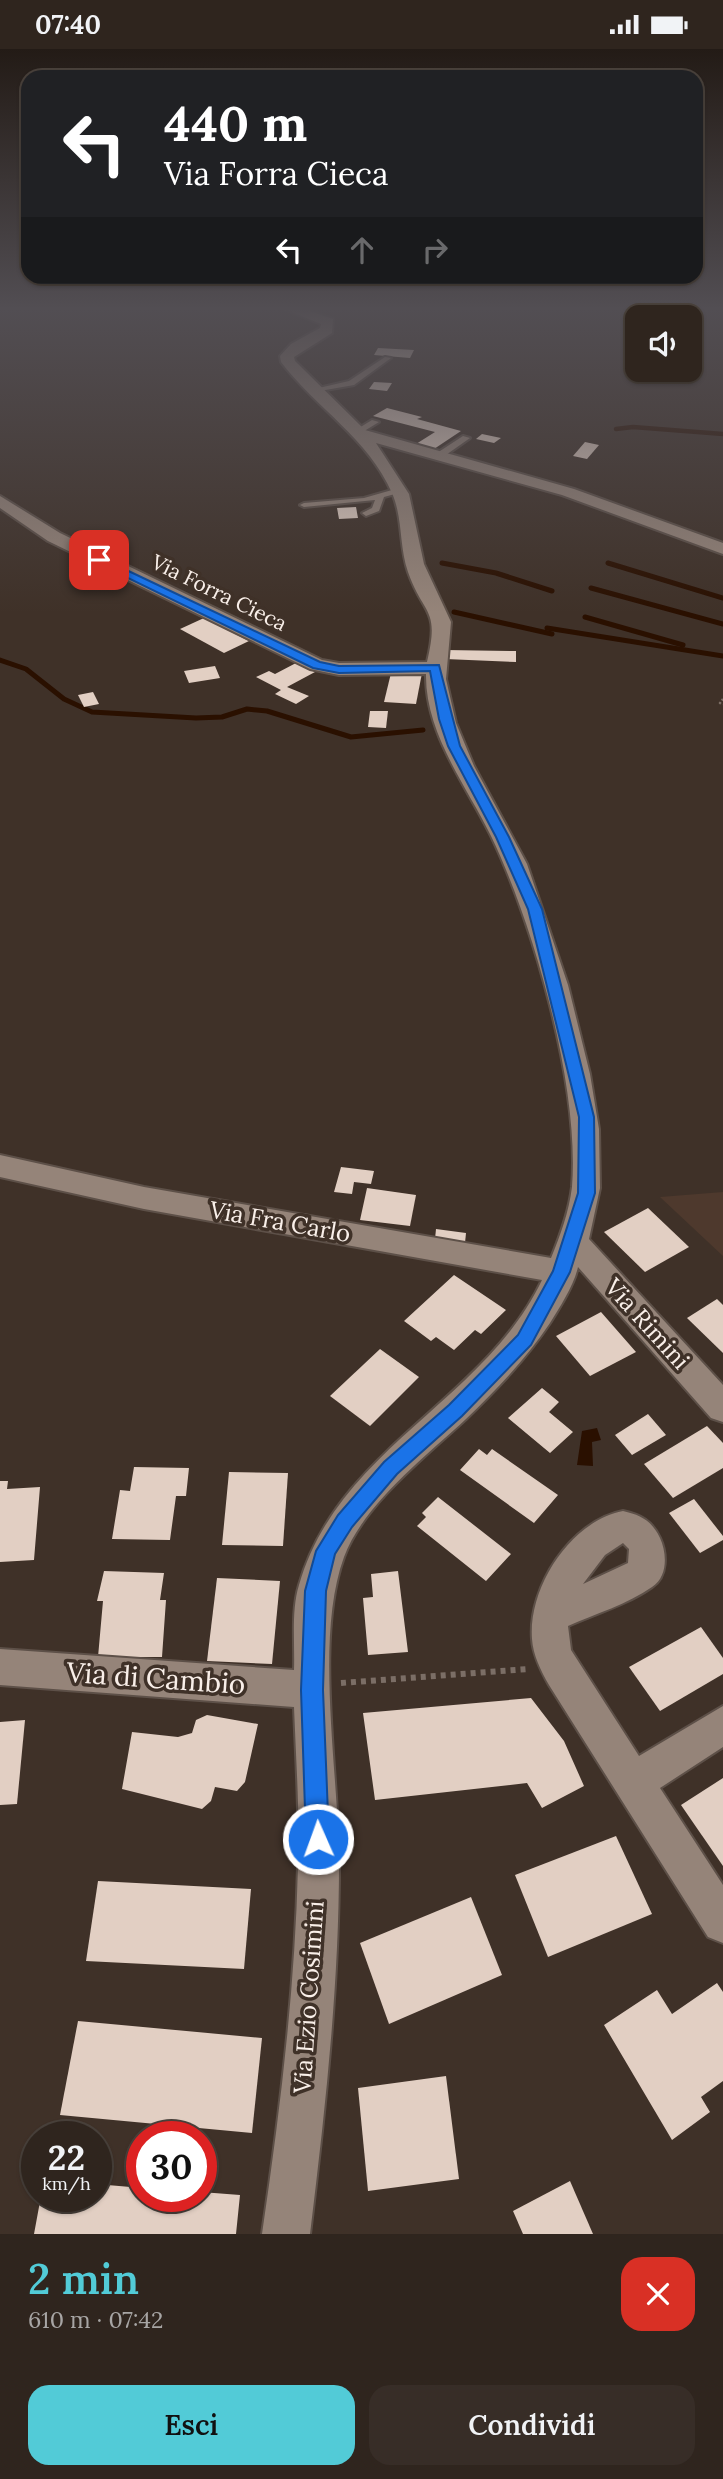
<!DOCTYPE html>
<html lang="it">
<meta charset="utf-8">
<style>
:root{--surface:#2f251e;--page:#372d27;--text:#f1f3f6;--muted:#a7a5a4;--line:#4a423c;--accent:#52cbd7}
body{margin:0;font-family:Lora,serif;background:var(--page);color:var(--text);height:100vh;display:flex;flex-direction:column;font-size:26px;white-space:nowrap}
*{box-sizing:border-box;margin:0}
p{font-size:23px;color:var(--muted)}
.icon{flex:none;width:38px;height:38px;fill:none;stroke:currentColor;stroke-width:2;stroke-linecap:round;stroke-linejoin:round}
.map{position:relative;height:2185px;overflow:hidden}
.drawer{display:flex;flex-direction:column;background:var(--surface);flex:1}
.drawer>*{flex:none}
.banner{position:absolute;left:21px;top:21px;width:682px;height:214px;border-radius:21px;box-shadow:0 2px 5px #0004,0 0 0 2px var(--line);background:#202124;color:#fff;overflow:hidden}
.tools{position:absolute;left:625px;top:256px;display:grid;gap:14px}
.tools a{display:grid;place-items:center;width:77px;height:77px;border-radius:14px;background:var(--surface);box-shadow:0 2px 5px #0004,0 0 0 2px var(--line);font-size:35px}
.speed{position:absolute;left:21px;top:2072px;display:flex;gap:14px;font-size:35px;font-weight:700;text-align:center}
.speed>*{display:grid;place-content:center;width:91px;height:91px;border-radius:50%;background:var(--surface);box-shadow:0 2px 5px #0004,0 0 0 2px var(--line);line-height:1}
.speed small{font-size:18px;font-weight:400}
.speed .limit{border:10px solid #d22;background:#fff;color:#111}
.pin{position:absolute;display:grid;place-items:center;width:60px;height:60px;color:#fff;margin:-30px;border-radius:14px;box-shadow:0 4px 10px #0006}
.me{position:absolute;width:77px;margin:-38px;rotate:358deg;stroke-linejoin:round;filter:drop-shadow(0 0 5px #0008)}
.turn{display:flex;align-items:center;gap:24px;height:147px;padding:0 28px;font-size:32px}
.turn .icon{width:91px;height:91px;stroke-width:2.5}
.turn b{display:block;font-size:49px;line-height:60px}
.lanes{display:flex;align-items:center;height:66px;padding:0 28px;background:#0003;justify-content:center;gap:35px;direction:ltr}
.lanes .off{opacity:.35}
.round{display:grid;place-items:center;flex:none;width:74px;height:74px;border-radius:21px;background:var(--page)}
.summary{display:flex;align-items:center;justify-content:space-between;height:119px;padding:0 28px}
h1{font-size:42px;font-weight:600;line-height:52px;color:var(--accent)}
.cta{display:flex;gap:14px;margin-top:auto;padding:14px 28px}
.cta a{flex:1;height:80px;border-radius:21px;background:var(--accent);color:#111;font-size:28px;font-weight:600;line-height:80px;text-align:center}
.cta a+a{background:var(--page);color:var(--text)}
.status{display:flex;justify-content:space-between;align-items:center;height:49px;padding:0 35px;background:var(--surface);direction:ltr}
.status svg{height:19px;fill:currentColor}
.map>svg:first-child{display:block}
.built{fill:#4e392d}
.water{fill:#2a1000}
.lines{fill:none;stroke-linecap:round;stroke-linejoin:round}
.stream-far1{stroke:#2a1000;stroke-width:4.5}
.stream{stroke:#2a1000;stroke-width:5}
.building{fill:#e2cfc3}
.lane-casing{stroke:#5d5048;stroke-width:4}
.street-casing{stroke:#5d5048;stroke-width:4}
.path-far1{stroke:#7b6e66;stroke-width:2.5;stroke-dasharray:2 2;stroke-linecap:butt}
.path{stroke:#7b6e66;stroke-width:6;stroke-dasharray:5 5;stroke-linecap:butt}
.lane{fill:#958479;fill-rule:evenodd}
.street{fill:#958479;fill-rule:evenodd}
.route{fill:#1a73e8;stroke:#114b97;stroke-width:2}
.labels{text-anchor:middle;stroke-width:7;stroke-linejoin:round;paint-order:stroke}
.far-street-label{font-size:21px;fill:#f9efe9;stroke:#3f3128}
.street-label{font-size:24px;fill:#f9efe9;stroke:#3f3128}
.near-street-label{font-size:28px;fill:#f9efe9;stroke:#3f3128}
</style>
<div class="status"><b>07:40</b><svg viewBox="0 0 49 12"><path d="M0 12V9h3v3zM5 12V6h3v6zM10 12V3h3v9zM15 12V0h3v12zM26 1h20v11H26zM47 4h2v5h-2z"/></svg></div>
<div class="map">
<svg width="723" height="2185" viewBox="0 0 723 2185">
<rect width="100%" height="100%" fill="#3f3128"/>
<polygon class="built" points="723,1143 723,1207 660,1148"/>
<polygon class="water" points="597,1379 601,1391 592,1393 593,1417 577,1416 582,1382"/>
<g class="lines">
<polyline class="stream-far1" points="616,380 633,378 723,385"/>
<g class="stream">
<polyline points="442,514 496,524 552,542"/>
<polyline points="608,514 723,549"/>
<polyline points="591,539 723,575"/>
<polyline points="454,563 552,585"/>
<polyline points="585,568 683,596"/>
<polyline points="547,579 723,607"/>
<polyline points="0,611 26,620 64,650 92,663 196,669 222,668 247,660 267,662 351,688 423,681"/>
</g>
</g>
<g class="building">
<polygon points="378,299 414,301 410,309 374,306"/>
<polygon points="374,333 392,334 387,342 369,340"/>
<polygon points="387,359 422,368 417,370 461,382 434,400 416,395 435,383 373,367"/>
<polygon points="482,385 501,389 494,394 476,390"/>
<polygon points="585,393 599,396 587,410 573,407"/>
<polygon points="356,458 358,469 339,470 337,459"/>
<polygon points="204,569 249,592 224,604 180,580"/>
<polygon points="445,601 516,602 516,613 445,610"/>
<polygon points="296,614 315,623 287,638 309,647 296,655 275,645 281,641 256,628 269,622 275,625"/>
<polygon points="215,617 220,629 189,634 184,622"/>
<polygon points="391,624 422,624 416,655 384,653"/>
<polygon points="93,643 99,655 84,658 78,646"/>
<polygon points="370,662 388,662 386,679 368,678"/>
<polygon points="341,1118 374,1122 371,1135 354,1133 352,1145 334,1143"/>
<polygon points="367,1139 416,1146 410,1177 360,1171"/>
<polygon points="648,1159 689,1198 645,1223 604,1183"/>
<polygon points="436,1180 466,1184 465,1194 435,1190"/>
<polygon points="454,1226 506,1261 481,1285 475,1281 454,1301 436,1288 431,1292 404,1272"/>
<polygon points="717,1250 723,1256 723,1304 687,1269"/>
<polygon points="601,1263 636,1303 590,1327 556,1287"/>
<polygon points="380,1300 419,1328 370,1377 330,1347"/>
<polygon points="542,1339 559,1353 549,1363 573,1383 550,1404 508,1369"/>
<polygon points="648,1365 666,1386 632,1406 615,1386"/>
<polygon points="707,1377 723,1394 723,1419 673,1449 644,1415"/>
<polygon points="479,1400 487,1406 492,1400 558,1446 534,1474 460,1421"/>
<polygon points="134,1418 189,1419 186,1447 176,1447 170,1491 112,1490 120,1441 130,1442"/>
<polygon points="229,1423 288,1424 283,1497 222,1496"/>
<polygon points="0,1432 8,1432 7,1440 40,1438 34,1511 0,1513"/>
<polygon points="438,1448 511,1505 486,1532 417,1477 426,1468 422,1464"/>
<polygon points="694,1450 723,1487 723,1491 700,1504 669,1464"/>
<polygon points="104,1522 164,1524 160,1551 166,1551 162,1608 98,1608 103,1552 97,1552"/>
<polygon points="398,1522 408,1603 368,1606 363,1549 373,1548 371,1525"/>
<polygon points="217,1529 280,1532 272,1615 207,1612"/>
<polygon points="701,1578 723,1609 723,1625 660,1662 629,1618"/>
<polygon points="531,1649 564,1692 584,1737 542,1759 527,1734 375,1751 363,1664"/>
<polygon points="207,1666 258,1675 245,1733 237,1742 215,1738 211,1752 202,1760 122,1740 132,1683 178,1688 192,1684 196,1671"/>
<polygon points="25,1671 17,1755 0,1756 0,1673"/>
<polygon points="723,1729 723,1817 681,1756"/>
<polygon points="616,1787 652,1865 548,1908 515,1826"/>
<polygon points="98,1832 251,1840 244,1920 86,1912"/>
<polygon points="471,1848 502,1926 389,1975 360,1894"/>
<polygon points="717,1934 723,1943 723,2032 701,2048 710,2063 672,2091 604,1976 657,1941 672,1965"/>
<polygon points="78,1972 262,1989 252,2084 60,2066"/>
<polygon points="446,2027 459,2130 368,2142 358,2039"/>
<polygon points="570,2132 593,2185 523,2185 513,2162"/>
<polygon points="96,2135 142,2139 142,2147 201,2147 201,2143 240,2146 236,2185 34,2185 41,2147 96,2147"/>
</g>
<g class="lines">
<defs>
<g id="lane">
<polygon points="385,308 391,309 354,336 314,343 310,341 349,332"/>
<polygon points="372,371 379,373 361,384 354,382"/>
<polygon points="463,387 470,389 443,408 437,408 437,404"/>
<polygon points="399,439 403,441 402,443 384,448 379,462 366,467 362,464 372,459 375,451 304,458 300,456 304,454 364,449"/>
</g>
<g id="street">
<path d="M279,258H298L333,270L332,284L294,308L295,312L365,381L574,440L723,494V505L562,446L376,394L409,445L424,515L451,573L446,630L456,674L474,717L527,815L568,936L590,1025L599,1080L600,1139L589,1190L723,1336V1373L711,1369L578,1218C574,1236 560,1258 550,1274C526,1310 497,1340 466,1370C426,1407 363,1456 344,1508C314,1590 339,1725 339,1815C339,1938 325,2062 310,2185H262C280,2063 295,1941 298,1818C300,1765 296,1712 294,1658L0,1636V1600L294,1621C295,1594 291,1562 299,1536C338,1399 484,1353 542,1231L144,1160L0,1128V1106L144,1138L551,1209C560,1187 569,1163 572,1138C580,1039 534,876 491,787C466,736 425,684 426,625L339,626L310,620L48,492L0,459V447L60,484L322,611L339,614L427,613C440,558 424,568 408,523C399,497 403,469 392,444C368,389 316,359 281,313L280,307L291,295L320,279L321,275Z"/>
<path d="M623,1462C641,1466 652,1472 660,1489C667,1504 668,1528 652,1538C628,1555 595,1565 568,1577L571,1601L639,1707L723,1657V1698L660,1739L723,1836V1894L708,1888L549,1636C541,1622 533,1606 532,1590C528,1538 571,1472 623,1462ZM623,1494L629,1500L628,1514L583,1535L605,1506Z"/>
</g>
</defs>
<use href="#lane" class="lane-casing"/>
<use href="#street" class="street-casing"/>
<polyline class="path-far1" points="723,650 720,654 723,655"/>
<polyline class="path" points="341,1634 528,1620"/>
<use href="#lane" class="lane"/>
<use href="#street" class="street"/>
</g>
<linearGradient id="sky" x2="0" y2="1"><stop stop-color="#231b16"/><stop offset="0.46" stop-color="#524e53"/><stop offset="1" stop-color="#524e53" stop-opacity="0"/></linearGradient>
<rect width="723" height="564" fill="url(#sky)"/>
<polygon class="route" points="99,508 320,613 339,617 439,616 460,697 509,788 542,860 594,1068 595,1144 570,1223 531,1296 462,1367 397,1425 352,1478 335,1505 326,1542 323,1641 329,1790 326,1798 318,1801 310,1798 306,1790 301,1641 305,1542 316,1502 338,1466 384,1413 449,1356 518,1286 553,1222 578,1144 579,1068 528,860 496,788 448,697 439,670 430,622 339,624 313,619 95,513"/>
<g class="labels">
<g class="far-street-label">
<text transform="translate(219 544) rotate(26)" y="7">Via Forra Cieca</text>
</g>
<g class="street-label">
<text transform="translate(280 1173) rotate(10)" y="8">Via Fra Carlo</text>
<text transform="translate(647 1275) rotate(48)" y="8">Via Rimini</text>
<text transform="translate(309 1948) rotate(-86)" y="8">Via Ezio Cosimini</text>
</g>
<g class="near-street-label">
<text transform="translate(156 1629) rotate(4)" y="10">Via di Cambio</text>
</g>
</g>
</svg>
<div class="tools">
<a><svg class="icon" aria-label="sound" viewBox="0 0 24 24"><path d="M4 9h4l5-4v14l-5-4H4zM17 9q2 3 0 6"/></svg></a>
</div>
<div class="speed"><div>22<small>km/h</small></div><div class="limit">30</div></div>
<div class="pin" style="left:99px;top:511px;background:#d93025"><svg class="icon" aria-label="arrive" viewBox="0 0 24 24"><path d="M6 21V4h12l-3 4 3 4H6"/></svg></div>
<svg class="me" style="left:318px;top:1790px" viewBox="-20 -20 40 40"><circle r="17" fill="#1a73e8" stroke="#fff" stroke-width="3"/><path d="M0-11L8 9 0 5-8 9z" fill="#fff"/></svg>
<div class="banner">
<div class="turn"><svg class="icon" aria-label="left" viewBox="0 0 24 24"><path d="M17 20v-9H6M10 6l-5 5 5 5"/></svg><div><b>440 m</b>Via Forra Cieca</div></div>
<div class="lanes"><svg class="icon" aria-label="left" viewBox="0 0 24 24"><path d="M17 20v-9H6M10 6l-5 5 5 5"/></svg><svg class="icon off" aria-label="ahead" viewBox="0 0 24 24"><path d="M12 20V5M6 11l6-6 6 6"/></svg><svg class="icon off" aria-label="right" viewBox="0 0 24 24"><path d="M7 20v-9h11M14 6l5 5-5 5"/></svg></div>
</div>
</div>
<section class="drawer">
<div class="summary"><div><h1>2 min</h1><p>610 m · 07:42</p></div><a class="round" style="background:#d93025;color:#fff"><svg class="icon" aria-label="close" viewBox="0 0 24 24"><path d="M6 6l12 12M18 6L6 18"/></svg></a></div>
<div class="cta"><a>Esci</a><a>Condividi</a></div>
</section>
